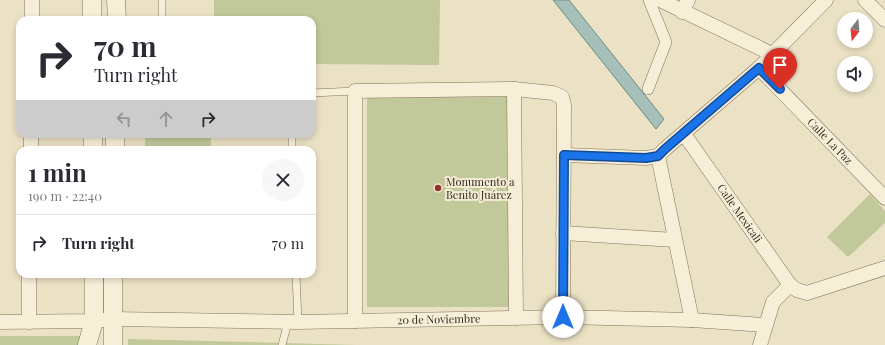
<!DOCTYPE html>
<meta charset="utf-8">
<style>
:root{--surface:#fff;--page:#f7f7f7;--text:#2b2b33;--muted:#7c7c81;--line:#e1e1e2}
body{margin:0;font-family:"Playfair Display",serif;background:var(--page);color:var(--text);height:100vh;display:flex;flex-direction:column;font-size:15px;white-space:nowrap}
*{box-sizing:border-box;margin:0}
p{font-size:13px;color:var(--muted)}
.icon{flex:none;width:22px;height:22px;fill:none;stroke:currentColor;stroke-width:2;stroke-linecap:round;stroke-linejoin:round}
.map{position:relative;flex:1;overflow:hidden}
.details{position:absolute;left:16px;top:146px;width:300px;height:132px;display:flex;flex-direction:column;background:var(--surface);border-radius:12px;box-shadow:0 2px 6px #0003}
.details>*{flex:none}
.top-card{position:absolute;left:16px;top:16px;width:300px;height:122px;border-radius:12px;box-shadow:0 2px 6px #0003;background:#fff;color:var(--text);overflow:hidden}
.needle{width:26px;rotate:196deg}
.controls{position:absolute;left:837px;top:12px;display:grid;gap:8px}
.controls a{display:grid;place-items:center;width:36px;height:36px;border-radius:50%;background:var(--surface);box-shadow:0 2px 6px #0003;font-size:20px}
.pin{position:absolute;display:grid;place-items:center;width:34px;height:34px;color:#fff;margin:-41px -17px;border-radius:50% 50% 50% 0;rotate:-45deg;box-shadow:0 0 4px #0007}
.pin .icon{rotate:45deg}
.me{position:absolute;width:44px;margin:-22px;rotate:0deg;stroke-linejoin:round;filter:drop-shadow(0 0 3px #0008)}
.turn{display:flex;align-items:center;gap:14px;height:84px;padding:0 12px;font-size:18px}
.turn .icon{width:52px;height:52px;stroke-width:2.5}
.turn b{display:block;font-size:28px;line-height:34px}
.lanes{display:flex;align-items:center;height:38px;padding:0 12px;background:#0003;justify-content:center;gap:20px;direction:ltr}
.lanes .off{opacity:.35}
.round{display:grid;place-items:center;flex:none;width:42px;height:42px;border-radius:21px;background:var(--page)}
.headline{display:flex;align-items:center;justify-content:space-between;height:68px;padding:0 12px}
h1{font-size:24px;font-weight:700;line-height:30px}
ul{padding:0;list-style:none}
li{display:flex;align-items:center;gap:12px;height:56px;padding:0 12px;border-top:1px solid var(--line)}
li div{flex:1}
li b{display:block;font-size:15px}
li em{font-style:normal}
.map>svg:first-child{display:block}
.green{fill:#c1c899}
.water{fill:#a6bfb8;stroke:#6d8c85}
.lines{fill:none;stroke-linecap:round;stroke-linejoin:round}
.service-casing{stroke:#85735c;stroke-width:8}
.pedestrian-casing{stroke:#85735c;stroke-width:12}
.minor-casing{stroke:#85735c;stroke-width:15}
.tertiary-casing{stroke:#85735c;stroke-width:19}
.service{stroke:#f6eed7;stroke-width:7}
.pedestrian{stroke:#f6eed7;stroke-width:11}
.minor{stroke:#f6eed7;stroke-width:14}
.tertiary{stroke:#f6eed7;stroke-width:18}
.route-casing{stroke:#114b97;stroke-width:10}
.route{stroke:#1a73e8;stroke-width:7}
.poi-dot{fill:#903230;stroke:#f3ebd3;stroke-width:1.5}
.labels{text-anchor:middle;stroke-width:4;stroke-linejoin:round;paint-order:stroke}
.street-label{font-size:11px;fill:#362b1f;stroke:#f3ebd3}
.poi-label{font-size:11px;fill:#362b1f;stroke:#f3ebd3;text-anchor:start}
</style>
<div class="map">
<svg width="885" height="345" viewBox="0 0 885 345">
<rect width="100%" height="100%" fill="#ebe1c4"/>
<g class="green">
<polygon points="214,0 440,0 439,65 312,64 312,20 214,20"/>
<polygon points="367,97 508,97 509,307 367,307"/>
<rect x="145" y="134" width="66" height="16"/>
<polygon points="870,194 885,211 885,223 848,257 827,237"/>
<rect x="0" y="336" width="85" height="9"/>
<polygon points="128,339 356,345 128,345"/>
</g>
<polygon class="water" points="553,0 569,0 664,119 656,129"/>
<g class="lines">
<defs>
<g id="service">
<polyline points="162,20 162,0"/>
<polyline points="312,93 355,91"/>
<polyline points="292,134 292,150"/>
<polyline points="296,274 298,322"/>
<polyline points="282,345 288,322"/>
</g>
<polyline id="pedestrian" points="648,89 666,42 649,0"/>
<g id="minor">
<polyline points="660,0 772,54"/>
<polyline points="865,0 885,20"/>
<polyline points="682,12 688,0"/>
<polyline points="32,20 32,0"/>
<path id="s1" d="M759,68L885,198"/>
<polyline points="514,89 553,93 562,97 564,105 563,317"/>
<path id="s2" d="M684,134L790,285L797,290L807,293L885,268"/>
<polyline points="31,150 31,134"/>
<polyline points="564,155 646,158 658,156 665,149 759,68 826,0"/>
<polyline points="658,156 692,320"/>
<polyline points="563,233 675,240"/>
<polyline points="355,321 355,91 514,89 516,318"/>
<path id="s3" d="M0,322L94,321L113,319L298,322L563,317L692,320L765,325"/>
<polyline points="29,322 29,274"/>
<polyline points="760,345 773,302 790,285"/>
</g>
<g id="tertiary">
<polyline points="92,0 92,20"/>
<polyline points="116,0 117,20"/>
<polyline points="93,134 93,150"/>
<polyline points="115,150 115,134"/>
<polyline points="87,345 94,321 94,274"/>
<polyline points="113,345 113,274"/>
</g>
</defs>
<use href="#service" class="service-casing"/>
<use href="#pedestrian" class="pedestrian-casing"/>
<use href="#minor" class="minor-casing"/>
<use href="#tertiary" class="tertiary-casing"/>
<use href="#service" class="service"/>
<use href="#pedestrian" class="pedestrian"/>
<use href="#minor" class="minor"/>
<use href="#tertiary" class="tertiary"/>
</g>
<g class="lines">
<defs>
<polyline id="route" points="563,317 564,155 646,158 658,156 665,149 759,68 780,89"/>
</defs>
<use href="#route" class="route-casing"/>
<use href="#route" class="route"/>
</g>
<circle class="poi-dot" cx="438" cy="188" r="4"/>
<g class="labels">
<g class="street-label">
<text dy="4" stroke="none"><textPath href="#s1" startOffset="102">Calle La Paz</textPath></text>
<text dy="4" stroke="none"><textPath href="#s2" startOffset="97">Calle Mexicali</textPath></text>
<text dy="4" stroke="none"><textPath href="#s3" startOffset="439">20 de Noviembre</textPath></text>
</g>
<g class="poi-label">
<text x="446" y="186">Monumento a<tspan x="446" dy="13">Benito Juárez</tspan></text>
</g>
</g>
</svg>
<div class="controls">
<a><svg class="needle" viewBox="-14 -14 28 28"><path d="M0-13l5 13h-10z" fill="#e53935"/><path d="M0 13l5-13h-10z" fill="#7c7c81"/></svg></a>
<a><svg class="icon" aria-label="sound" viewBox="0 0 24 24"><path d="M4 9h4l5-4v14l-5-4H4zM17 9q2 3 0 6"/></svg></a>
</div>
<div class="pin" style="left:780px;top:89px;background:#d93025"><svg class="icon" aria-label="arrive" viewBox="0 0 24 24"><path d="M6 21V4h12l-3 4 3 4H6"/></svg></div>
<svg class="me" style="left:563px;top:317px" viewBox="-20 -20 40 40"><circle r="19" fill="#fff"/><path d="M0-13L10 11 0 6-10 11z" fill="#1a73e8"/></svg>
<div class="top-card">
<div class="turn"><svg class="icon" aria-label="right" viewBox="0 0 24 24"><path d="M7 20v-9h11M14 6l5 5-5 5"/></svg><div><b>70 m</b>Turn right</div></div>
<div class="lanes"><svg class="icon off" aria-label="left" viewBox="0 0 24 24"><path d="M17 20v-9H6M10 6l-5 5 5 5"/></svg><svg class="icon off" aria-label="ahead" viewBox="0 0 24 24"><path d="M12 20V5M6 11l6-6 6 6"/></svg><svg class="icon" aria-label="right" viewBox="0 0 24 24"><path d="M7 20v-9h11M14 6l5 5-5 5"/></svg></div>
</div>
<section class="details">
<div class="headline"><div><h1>1 min</h1><p>190 m · 22:40</p></div><a class="round"><svg class="icon" aria-label="close" viewBox="0 0 24 24"><path d="M6 6l12 12M18 6L6 18"/></svg></a></div>
<ul>
<li><svg class="icon" aria-label="right" viewBox="0 0 24 24"><path d="M7 20v-9h11M14 6l5 5-5 5"/></svg><div><b>Turn right</b></div><em>70 m</em></li>
</ul>
</section>
</div>
